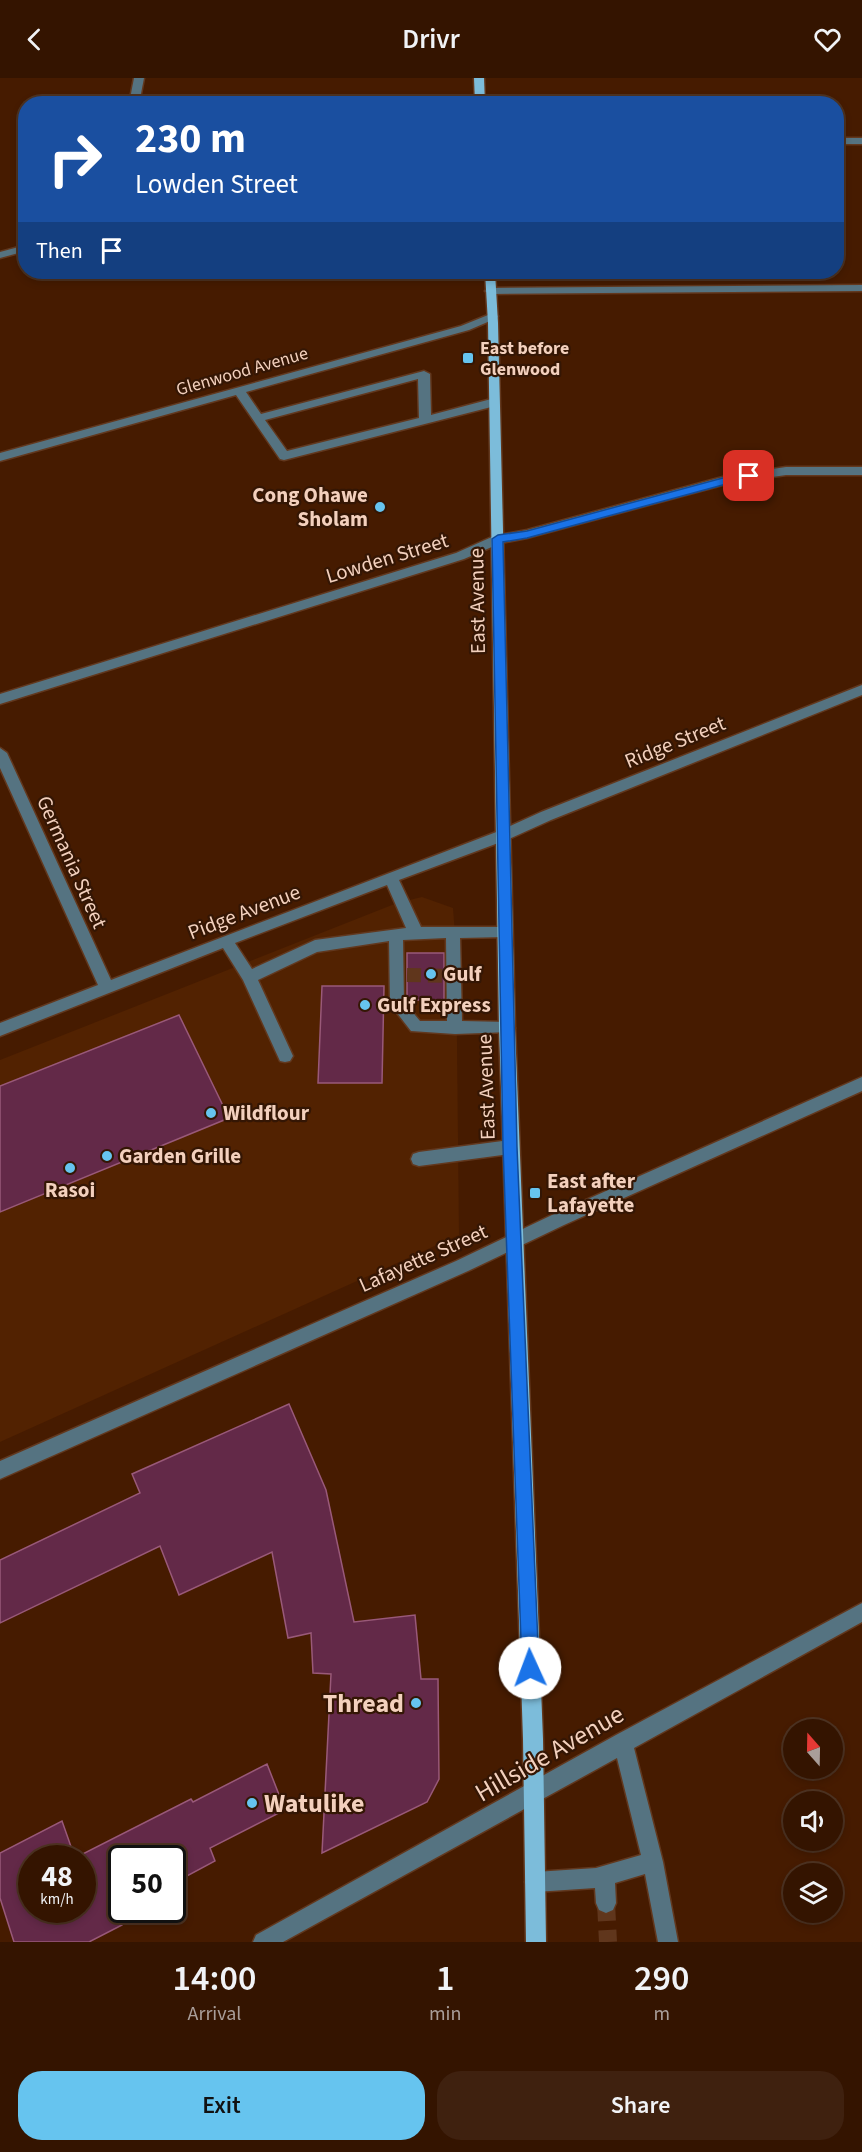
<!DOCTYPE html>
<style>
:root{--surface:#341400;--page:#3f210f;--text:#f1f3f6;--muted:#a99e99;--line:#4e3322;--accent:#66c4ef}
body{margin:0;font-family:"Source Sans 3",sans-serif;background:var(--page);color:var(--text);height:100vh;display:flex;flex-direction:column;font-size:22px;white-space:nowrap}
*{box-sizing:border-box;margin:0}
p{font-size:20px;color:var(--muted)}
.icon{flex:none;width:33px;height:33px;fill:none;stroke:currentColor;stroke-width:2;stroke-linecap:round;stroke-linejoin:round}
.map{position:relative;height:1864px;overflow:hidden}
.panel{display:flex;flex-direction:column;background:var(--surface);flex:1}
.panel>*{flex:none}
.hud{position:absolute;left:18px;top:18px;width:826px;height:183px;border-radius:24px;box-shadow:0 3px 9px #0003,0 0 0 2px var(--line);background:#1a4fa0;color:#fff;overflow:hidden}
.needle{width:39px;rotate:340deg}
.buttons{position:absolute;left:783px;top:1641px;display:grid;gap:12px}
.buttons a{display:grid;place-items:center;width:60px;height:60px;border-radius:50%;background:var(--surface);box-shadow:0 3px 9px #0003,0 0 0 2px var(--line);font-size:30px}
.speed{position:absolute;left:18px;top:1767px;display:flex;gap:12px;font-size:30px;font-weight:700;text-align:center}
.speed>*{display:grid;place-content:center;width:78px;height:78px;border-radius:50%;background:var(--surface);box-shadow:0 3px 9px #0003,0 0 0 2px var(--line);line-height:1}
.speed small{font-size:15px;font-weight:400}
.speed .limit{border:3px solid #111;border-radius:9px;background:#fff;color:#111}
.pin{position:absolute;display:grid;place-items:center;width:51px;height:51px;color:#fff;margin:-26px;border-radius:12px;box-shadow:0 3px 9px #0006}
.me{position:absolute;width:66px;margin:-33px;rotate:358deg;stroke-linejoin:round;filter:drop-shadow(0 0 4px #0008)}
.turn{display:flex;align-items:center;gap:21px;height:126px;padding:0 18px;font-size:27px}
.turn .icon{width:78px;height:78px;stroke-width:2.5}
.turn b{display:block;font-size:42px;line-height:51px}
.then{display:flex;align-items:center;height:57px;padding:0 18px;background:#0003;gap:12px;font-size:22px}
.eta{display:flex;justify-content:space-evenly;align-items:center;height:102px;text-align:center}
.eta b{font-size:36px;font-weight:600;line-height:42px}
.cta{display:flex;gap:12px;margin-top:auto;padding:12px 18px}
.cta a{flex:1;height:69px;border-radius:24px;background:var(--accent);color:#111;font-size:24px;font-weight:600;line-height:69px;text-align:center}
.cta a+a{background:var(--page);color:var(--text)}
header{display:flex;justify-content:space-between;align-items:center;height:78px;padding:0 18px;background:var(--surface);font-size:27px;font-weight:600}
.map>svg:first-child{display:block}
.built{fill:#522201}
.building{fill:#632948;stroke:#995979;stroke-width:1.5;fill-rule:evenodd}
.lines{fill:none;stroke-linecap:round;stroke-linejoin:round}
.minor-tunnel-far1{stroke:#60361c;stroke-width:14;stroke-dasharray:14 7;stroke-linecap:butt}
.minor-tunnel{stroke:#60361c;stroke-width:18;stroke-dasharray:18 9;stroke-linecap:butt}
.minor-casing{stroke:#62381e;stroke-width:3}
.major-casing{stroke:#62381e;stroke-width:3}
.minor{fill:#557381;fill-rule:evenodd}
.major{fill:#7cbcda;fill-rule:evenodd}
.route{fill:#1a73e8;stroke:#114b97;stroke-width:1.5}
.poi-dot{fill:#66c4ef;stroke:#341604;stroke-width:2}
.labels{text-anchor:middle;stroke-width:4.5;stroke-linejoin:round;paint-order:stroke}
.far-poi-label{font-size:18px;font-weight:bold;fill:#f3d0bd;stroke:#341604;text-anchor:start}
.far-street-label{font-size:18px;fill:#f3d0bd;stroke:#341604}
.poi-label{font-size:21px;font-weight:bold;fill:#f3d0bd;stroke:#341604;text-anchor:start}
.street-label{font-size:21px;fill:#f3d0bd;stroke:#341604}
.near-poi-label{font-size:26px;font-weight:bold;fill:#f3d0bd;stroke:#341604;text-anchor:end}
.near-street-label{font-size:26px;fill:#f3d0bd;stroke:#341604}
</style>
<header><svg class="icon" aria-label="back" viewBox="0 0 24 24"><path d="M15 5l-7 7 7 7"/></svg>Drivr<svg class="icon" aria-label="heart" viewBox="0 0 24 24"><path d="M12 20l-8-8c-3-5 5-10 8-4 3-6 11-1 8 4z"/></svg></header>
<div class="map">
<svg width="862" height="1864" viewBox="0 0 862 1864">
<rect width="100%" height="100%" fill="#461b00"/>
<polygon class="built" points="422,819 453,830 456,870 459,1157 0,1364 0,982 397,825"/>
<g class="building">
<rect x="407" y="875" width="37" height="47"/>
<polygon points="322,908 384,908 382,1005 318,1005"/>
<polygon points="179,937 229,1040 0,1134 0,1008"/>
<polygon points="289,1326 326,1412 354,1544 415,1537 421,1601 438,1601 439,1701 427,1724 322,1775 331,1596 313,1595 311,1555 288,1560 272,1474 179,1517 160,1468 0,1545 0,1482 140,1415 132,1396"/>
<path d="M267,1686L285,1732L210,1770L215,1783L172,1806V1780H122V1832H123L122,1833V1847L89,1864H14L0,1820V1775L62,1743L75,1780L191,1721L193,1724ZM32,1780H82V1832H32Z"/>
</g>
<g class="lines">
<polyline class="minor-tunnel-far1" points="407,897 448,898"/>
<polyline class="minor-tunnel" points="606,1825 608,1864"/>
<defs>
<g id="minor">
<polygon points="134,0 144,0 139,26 129,26"/>
<rect x="837" y="60" width="25" height="6"/>
<polygon points="26,167 26,173 0,180 0,174"/>
<polygon points="862,207 862,213 490,216 485,213 490,210"/>
<path d="M493,235L498,238L497,240L469,252L246,314L261,336L424,293L430,296L431,337L495,320L499,321V327L284,382L280,381L236,317L0,383V375L461,248ZM418,301L419,340L287,373L265,342Z"/>
<polygon points="786,389 862,389 862,397 786,397 730,405 527,460 501,465 464,481 0,626 0,616 456,475 494,458 527,452 730,397"/>
<path d="M862,607V617L551,742L509,761L399,802L421,849H510L512,853L510,857L505,859L460,860L462,943L507,944L512,946L515,950L512,954L455,956L411,953L390,926L389,863L317,874L258,902L293,978L290,983L285,984L280,983L243,902L223,870L0,958V945L98,907L0,690V670L7,675L111,902L499,753L541,734ZM387,807L406,850L315,862L252,891L235,865ZM446,860L447,943H420L404,924L403,862Z"/>
<polygon points="862,999 862,1013 564,1147 468,1193 0,1401 0,1383 456,1183 552,1137"/>
<polygon points="510,1062 516,1064 518,1069 516,1074 510,1076 419,1088 413,1086 411,1081 413,1076 419,1074"/>
<polygon points="862,1525 862,1544 634,1670 663,1784 678,1864 658,1864 645,1796 615,1805 616,1825 613,1832 606,1835 599,1832 596,1825 595,1810 535,1814 528,1811 525,1804 528,1797 535,1794 596,1790 641,1777 617,1680 283,1864 253,1864 256,1857 616,1657"/>
</g>
<g id="major">
<polygon points="474,0 484,0 485,26 475,26"/>
<polygon points="485,194 495,194 498,245 515,950 543,1661 546,1864 526,1864 523,1661 499,950 488,245"/>
</g>
</defs>
<use href="#minor" class="minor-casing"/>
<use href="#major" class="major-casing"/>
<use href="#minor" class="minor"/>
<use href="#major" class="major"/>
</g>
<polygon class="route" points="749,395 752,396 752,401 730,405 527,460 503,464 517,1069 539,1590 536,1596 530,1598 524,1596 522,1590 503,1069 492,461 498,457 527,453 730,398"/>
<g class="poi-dot">
<rect x="462" y="274" width="12" height="12" rx="3"/>
<circle cx="380" cy="429" r="6"/>
<circle cx="431" cy="896" r="6"/>
<circle cx="365" cy="927" r="6"/>
<circle cx="211" cy="1035" r="6"/>
<circle cx="107" cy="1078" r="6"/>
<circle cx="70" cy="1090" r="6"/>
<rect x="529" y="1109" width="12" height="12" rx="3"/>
<circle cx="416" cy="1625" r="6"/>
<circle cx="252" cy="1725" r="6"/>
</g>
<g class="labels">
<g class="far-poi-label">
<text x="480" y="276">East before<tspan x="480" dy="21">Glenwood</tspan></text>
</g>
<g class="far-street-label">
<text transform="translate(242 293) rotate(-16)" y="6">Glenwood Avenue</text>
</g>
<g class="poi-label">
<text x="368" y="424" text-anchor="end">Cong Ohawe<tspan x="368" dy="24">Sholam</tspan></text>
<text x="443" y="903">Gulf</text>
<text x="377" y="934">Gulf Express</text>
<text x="223" y="1042">Wildflour</text>
<text x="119" y="1085">Garden Grille</text>
<text x="547" y="1110">East after<tspan x="547" dy="24">Lafayette</tspan></text>
<text x="70" y="1119" text-anchor="middle">Rasoi</text>
</g>
<g class="street-label">
<text transform="translate(387 480) rotate(-17)" y="7">Lowden Street</text>
<text transform="translate(477 523) rotate(-91)" y="7">East Avenue</text>
<text transform="translate(675 664) rotate(-22)" y="7">Ridge Street</text>
<text transform="translate(72 784) rotate(66)" y="7">Germania Street</text>
<text transform="translate(244 834) rotate(-21)" y="7">Pidge Avenue</text>
<text transform="translate(486 1009) rotate(-92)" y="7">East Avenue</text>
<text transform="translate(423 1180) rotate(-24)" y="7">Lafayette Street</text>
</g>
<g class="near-poi-label">
<text x="404" y="1634">Thread</text>
<text x="264" y="1734" text-anchor="start">Watulike</text>
</g>
<g class="near-street-label">
<text transform="translate(549 1675) rotate(-30)" y="9">Hillside Avenue</text>
</g>
</g>
</svg>
<div class="buttons">
<a><svg class="needle" viewBox="-14 -14 28 28"><path d="M0-13l5 13h-10z" fill="#e53935"/><path d="M0 13l5-13h-10z" fill="#a99e99"/></svg></a>
<a><svg class="icon" aria-label="sound" viewBox="0 0 24 24"><path d="M4 9h4l5-4v14l-5-4H4zM17 9q2 3 0 6"/></svg></a>
<a><svg class="icon" aria-label="layers" viewBox="0 0 24 24"><path d="M12 4l9 5-9 5-9-5zM3 14l9 5 9-5"/></svg></a>
</div>
<div class="speed"><div>48<small>km/h</small></div><div class="limit">50</div></div>
<div class="pin" style="left:749px;top:398px;background:#d93025"><svg class="icon" aria-label="arrive" viewBox="0 0 24 24"><path d="M6 21V4h12l-3 4 3 4H6"/></svg></div>
<svg class="me" style="left:530px;top:1590px" viewBox="-20 -20 40 40"><circle r="19" fill="#fff"/><path d="M0-13L10 11 0 6-10 11z" fill="#1a73e8"/></svg>
<div class="hud">
<div class="turn"><svg class="icon" aria-label="right" viewBox="0 0 24 24"><path d="M7 20v-9h11M14 6l5 5-5 5"/></svg><div><b>230 m</b>Lowden Street</div></div>
<div class="then">Then<svg class="icon" aria-label="arrive" viewBox="0 0 24 24"><path d="M6 21V4h12l-3 4 3 4H6"/></svg></div>
</div>
</div>
<section class="panel">
<div class="eta">
<div><b>14:00</b><p>Arrival</p></div>
<div><b>1</b><p>min</p></div>
<div><b>290</b><p>m</p></div>
</div>
<div class="cta"><a>Exit</a><a>Share</a></div>
</section>
